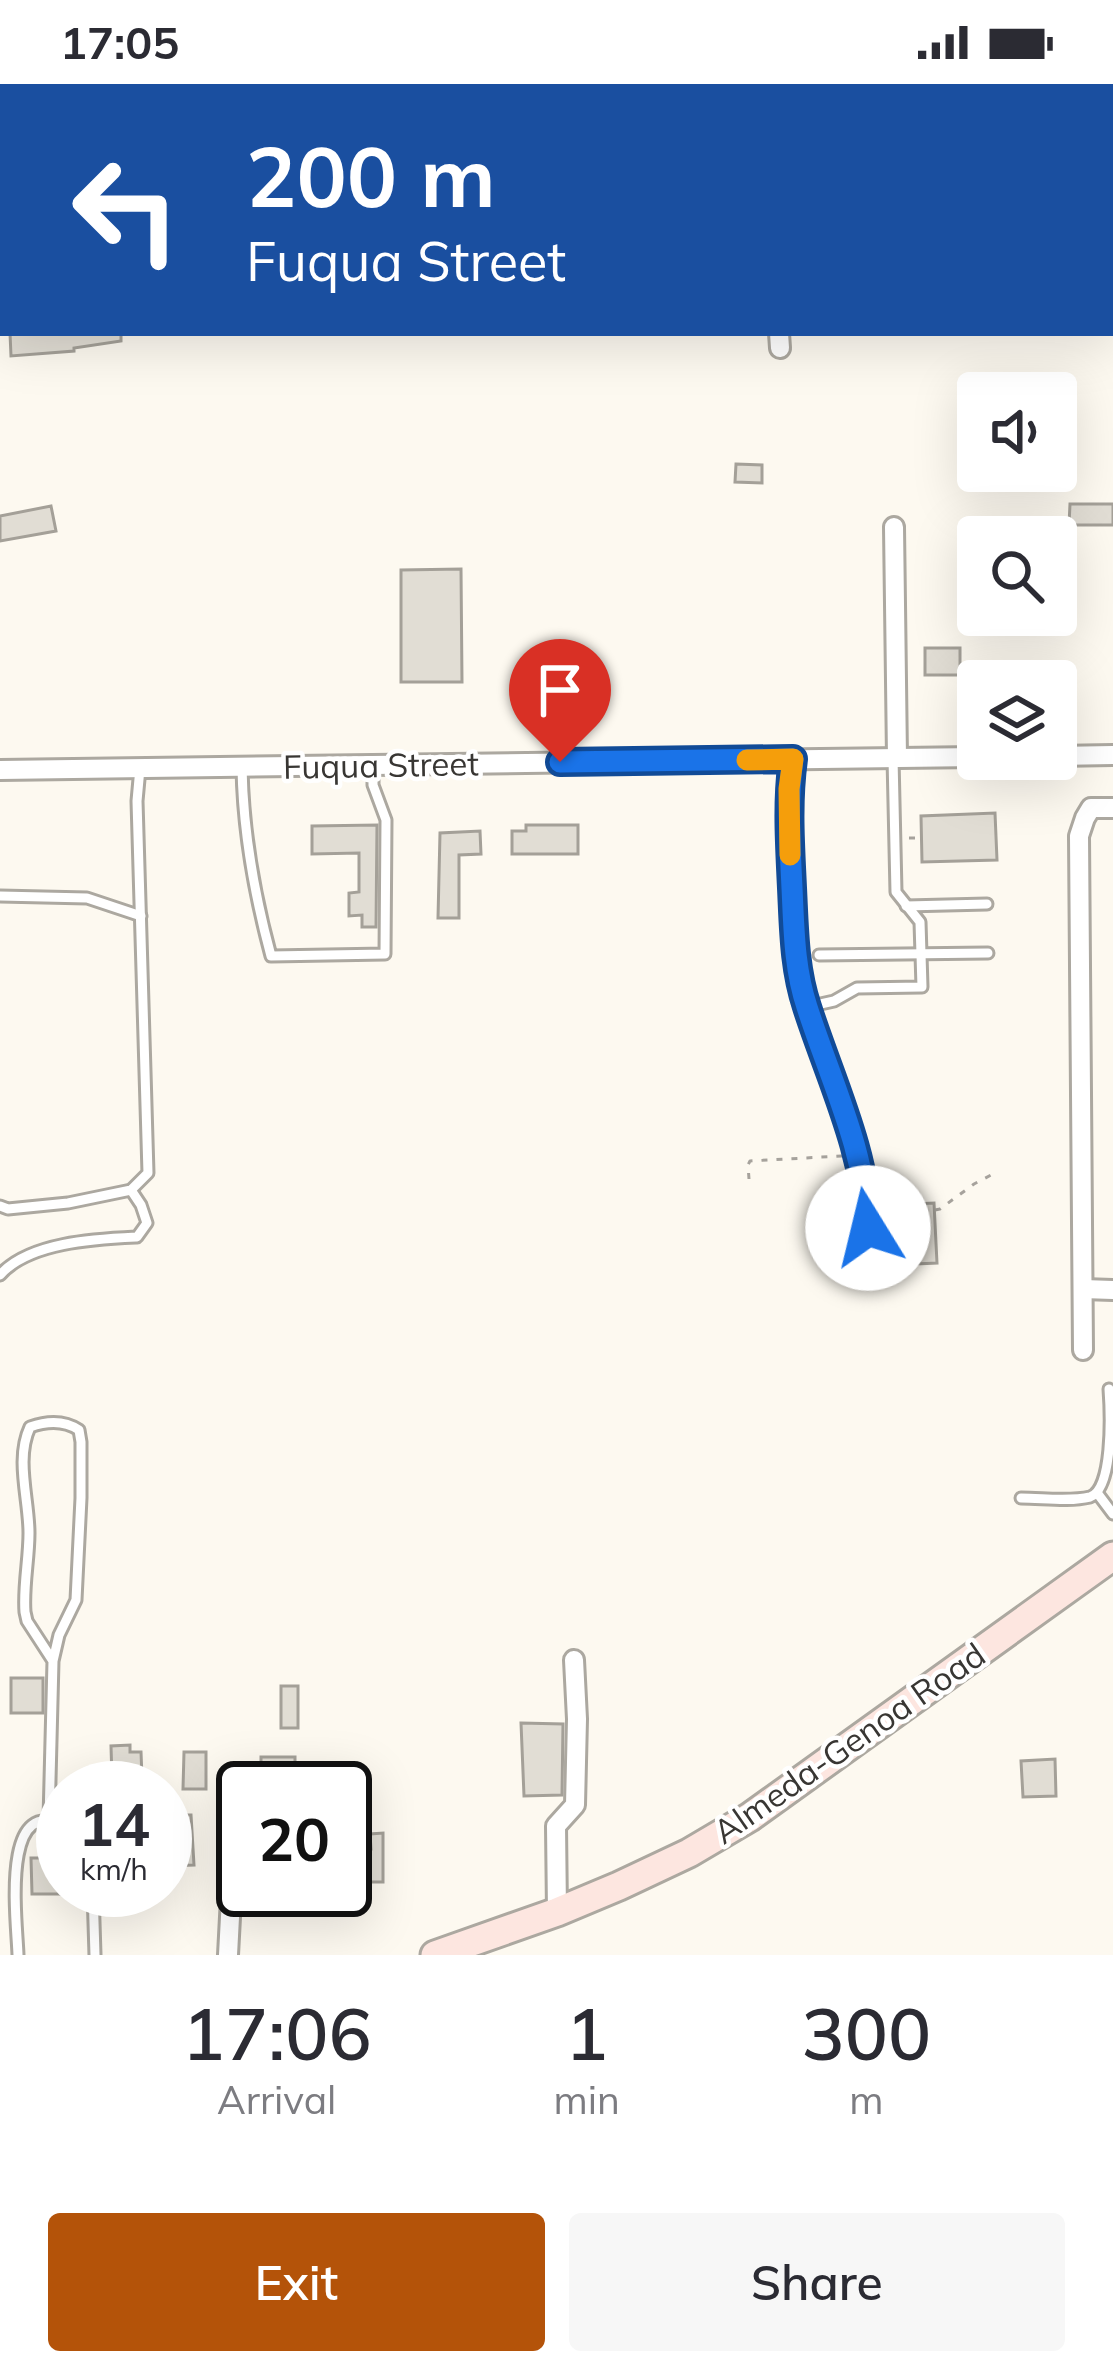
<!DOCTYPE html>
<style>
:root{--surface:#fff;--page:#f7f7f7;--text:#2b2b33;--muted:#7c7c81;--accent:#b45309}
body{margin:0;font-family:Mulish,sans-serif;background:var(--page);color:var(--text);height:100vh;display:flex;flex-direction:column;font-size:45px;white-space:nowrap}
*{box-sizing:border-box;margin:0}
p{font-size:39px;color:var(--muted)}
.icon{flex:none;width:66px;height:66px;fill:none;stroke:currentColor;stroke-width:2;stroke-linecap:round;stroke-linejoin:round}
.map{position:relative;height:1871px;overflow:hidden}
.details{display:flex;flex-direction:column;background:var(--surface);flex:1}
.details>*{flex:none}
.top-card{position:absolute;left:0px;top:0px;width:1113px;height:252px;box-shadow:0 12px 48px #0002;background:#1a4fa0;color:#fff;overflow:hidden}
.buttons{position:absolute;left:957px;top:288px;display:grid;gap:24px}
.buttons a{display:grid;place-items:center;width:120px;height:120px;border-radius:12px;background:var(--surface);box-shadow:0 12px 48px #0002;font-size:60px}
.speed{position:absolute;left:36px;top:1677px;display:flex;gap:24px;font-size:60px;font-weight:700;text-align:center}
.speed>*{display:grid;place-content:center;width:156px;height:156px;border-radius:50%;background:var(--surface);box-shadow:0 12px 48px #0002;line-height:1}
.speed small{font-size:30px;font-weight:400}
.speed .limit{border:6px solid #111;border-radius:18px;background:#fff;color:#111}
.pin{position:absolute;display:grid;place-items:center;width:102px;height:102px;color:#fff;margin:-123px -51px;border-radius:50% 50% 50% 0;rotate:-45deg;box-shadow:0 0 12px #0007}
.pin .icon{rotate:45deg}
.me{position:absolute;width:132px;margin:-66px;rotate:351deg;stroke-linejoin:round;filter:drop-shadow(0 0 9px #0008)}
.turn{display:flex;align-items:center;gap:42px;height:252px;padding:0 48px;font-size:54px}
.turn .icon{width:156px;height:156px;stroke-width:2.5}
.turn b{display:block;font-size:84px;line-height:102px}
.eta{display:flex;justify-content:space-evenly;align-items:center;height:204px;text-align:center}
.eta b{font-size:72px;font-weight:600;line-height:84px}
.button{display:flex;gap:24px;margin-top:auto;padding:24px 48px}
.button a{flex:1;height:138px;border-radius:12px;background:var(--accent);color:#fff;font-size:48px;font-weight:600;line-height:138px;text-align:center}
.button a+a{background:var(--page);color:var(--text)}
.status{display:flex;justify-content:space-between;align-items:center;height:84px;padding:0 60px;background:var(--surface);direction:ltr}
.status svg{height:33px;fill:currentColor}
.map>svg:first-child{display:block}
.building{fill:#e1ddd4;stroke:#a4a098;stroke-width:3}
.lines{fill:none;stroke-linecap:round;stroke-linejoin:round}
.lane-casing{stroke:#aca8a0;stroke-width:15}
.street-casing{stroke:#aca8a0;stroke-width:24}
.secondary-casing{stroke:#aca8a0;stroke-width:33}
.path{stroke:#a6a29c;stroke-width:3;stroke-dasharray:6 9;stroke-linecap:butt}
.lane{stroke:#fff;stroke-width:9}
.street{stroke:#fff;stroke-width:18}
.secondary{stroke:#fde6e0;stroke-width:27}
.route-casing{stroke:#114b97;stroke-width:30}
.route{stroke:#1a73e8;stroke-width:21}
.slow{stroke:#f59e0b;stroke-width:21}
.labels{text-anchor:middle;stroke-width:9;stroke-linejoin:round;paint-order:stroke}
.street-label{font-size:33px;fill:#383633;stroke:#fff}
</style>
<div class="status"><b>17:05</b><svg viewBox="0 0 49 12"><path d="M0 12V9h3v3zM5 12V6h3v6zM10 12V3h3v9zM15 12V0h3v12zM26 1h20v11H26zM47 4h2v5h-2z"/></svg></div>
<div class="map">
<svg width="1113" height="1871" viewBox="0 0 1113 1871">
<rect width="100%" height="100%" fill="#fdf9f0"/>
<g class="building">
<polygon points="10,249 121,249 121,257 74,264 74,267 11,272"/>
<polygon points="736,380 762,381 762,399 735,398"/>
<polygon points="1070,420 1113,420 1113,441 1069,441"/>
<polygon points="51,422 56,447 0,457 0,432"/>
<polygon points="461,485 462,598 401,598 401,486"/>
<rect x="925" y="564" width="35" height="27"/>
<polygon points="995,729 997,776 922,778 921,732"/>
<polygon points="377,741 376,843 362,843 362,831 349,832 349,809 359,808 359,769 312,770 312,742"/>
<polygon points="526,741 578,741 578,770 512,770 512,747 526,747"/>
<polygon points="480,747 481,770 459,771 459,834 438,834 440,749"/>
<polygon points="934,1119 937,1179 893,1181 892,1157 880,1158 879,1137 890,1136 889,1121"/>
<rect x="11" y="1594" width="32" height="35"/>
<rect x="281" y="1602" width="17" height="42"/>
<polygon points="521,1639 563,1640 562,1711 524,1712"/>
<polygon points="130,1661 130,1668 141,1668 142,1694 112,1695 111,1662"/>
<polygon points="184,1668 206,1668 206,1705 183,1705"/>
<polygon points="261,1673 295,1673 295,1704 266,1704 265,1693 261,1688"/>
<polygon points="1055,1675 1056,1712 1023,1713 1021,1677"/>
<polygon points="169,1731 191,1731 194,1781 165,1782 165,1750 169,1750"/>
<polygon points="383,1749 383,1798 345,1798 345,1770 366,1770 366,1765 371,1765 370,1750"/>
<polygon points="31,1774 63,1774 61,1810 32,1810"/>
</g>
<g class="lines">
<defs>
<g id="lane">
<path d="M793,675C787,718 790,761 792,804C794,844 795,884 807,923C830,995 866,1067 868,1144"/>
<path d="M242,683C243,748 254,809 271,872L385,870L386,736L373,701V681"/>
<polyline points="0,812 87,814 141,832"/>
<polyline points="906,822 987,820"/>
<polyline points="819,871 988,869"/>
<polyline points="807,923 834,917 857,904 922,903 920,838 896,808 893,674"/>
<polyline points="0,1122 8,1125 68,1119 131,1106 148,1089 137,717 140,684"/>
<path d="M0,1191C29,1158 96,1155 137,1153L147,1139L141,1121L131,1106"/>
<polyline points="1098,1410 1113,1430"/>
<path d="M1021,1414C1043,1414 1069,1418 1090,1413C1113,1405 1111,1332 1109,1305"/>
<path d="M49,1736L53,1577L59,1551L76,1516L81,1414V1358L79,1346C64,1336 47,1337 30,1343C15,1375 29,1415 29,1449C29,1476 23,1502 25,1528L27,1537L53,1577"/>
<polyline points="93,1806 95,1871"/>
<path d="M18,1871C17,1838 0,1710 63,1742"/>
</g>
<g id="street">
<polyline points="99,0 100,3"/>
<polyline points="309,0 310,3"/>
<polyline points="1050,0 1050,3"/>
<polyline points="0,187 3,187"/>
<polyline points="779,249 780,264"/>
<polyline points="894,443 897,674"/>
<polyline points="1056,672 1113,671"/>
<polyline points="0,686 978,673"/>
<polyline points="1083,1205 1113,1206"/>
<polyline points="1083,1266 1079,752 1085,734 1091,724 1113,724"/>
<polyline points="253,1699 253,1704"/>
<polyline points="557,1828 556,1742 575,1721 577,1635 574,1576"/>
<polyline points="228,1871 231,1814 243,1788"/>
</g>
<polyline id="secondary" points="435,1871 557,1828 619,1802 689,1769 750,1733 1113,1472"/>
</defs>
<use href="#lane" class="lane-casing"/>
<use href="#street" class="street-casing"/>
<use href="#secondary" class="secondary-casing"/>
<g class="path">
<polyline points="909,754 921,754"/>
<polyline points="749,1095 748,1081 750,1077 842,1072"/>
<polyline points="935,1126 940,1125 974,1100 993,1090"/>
</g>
<use href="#lane" class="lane"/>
<use href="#street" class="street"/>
<use href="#secondary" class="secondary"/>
</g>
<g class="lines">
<defs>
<path id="route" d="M560,678L793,675C787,718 790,761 792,804C794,844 794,884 807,923C830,995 866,1067 868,1144"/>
</defs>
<use href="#route" class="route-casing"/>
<use href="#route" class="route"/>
<polyline class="slow" points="747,676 793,675 789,705 790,771"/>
</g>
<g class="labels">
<g class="street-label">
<text transform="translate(381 681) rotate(-1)" y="12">Fuqua Street</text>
<text transform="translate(849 1659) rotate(-35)" y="12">Almeda-Genoa Road</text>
</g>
</g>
</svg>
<div class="buttons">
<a><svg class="icon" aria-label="sound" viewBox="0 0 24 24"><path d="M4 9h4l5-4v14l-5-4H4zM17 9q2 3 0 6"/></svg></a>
<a><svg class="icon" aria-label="search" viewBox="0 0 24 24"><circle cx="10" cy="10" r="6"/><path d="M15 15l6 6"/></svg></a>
<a><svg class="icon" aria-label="layers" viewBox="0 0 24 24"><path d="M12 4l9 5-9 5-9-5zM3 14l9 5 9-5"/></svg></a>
</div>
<div class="speed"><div>14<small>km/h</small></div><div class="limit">20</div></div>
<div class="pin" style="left:560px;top:678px;background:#d93025"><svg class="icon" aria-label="arrive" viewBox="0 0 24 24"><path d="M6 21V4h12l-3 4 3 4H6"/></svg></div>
<svg class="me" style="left:868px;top:1144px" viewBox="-20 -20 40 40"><circle r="19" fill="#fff"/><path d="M0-13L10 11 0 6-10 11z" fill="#1a73e8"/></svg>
<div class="top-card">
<div class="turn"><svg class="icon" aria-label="left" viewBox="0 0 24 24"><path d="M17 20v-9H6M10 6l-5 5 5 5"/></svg><div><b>200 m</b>Fuqua Street</div></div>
</div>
</div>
<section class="details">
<div class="eta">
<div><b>17:06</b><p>Arrival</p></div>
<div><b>1</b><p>min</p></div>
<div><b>300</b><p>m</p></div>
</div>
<div class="button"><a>Exit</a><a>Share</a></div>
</section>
